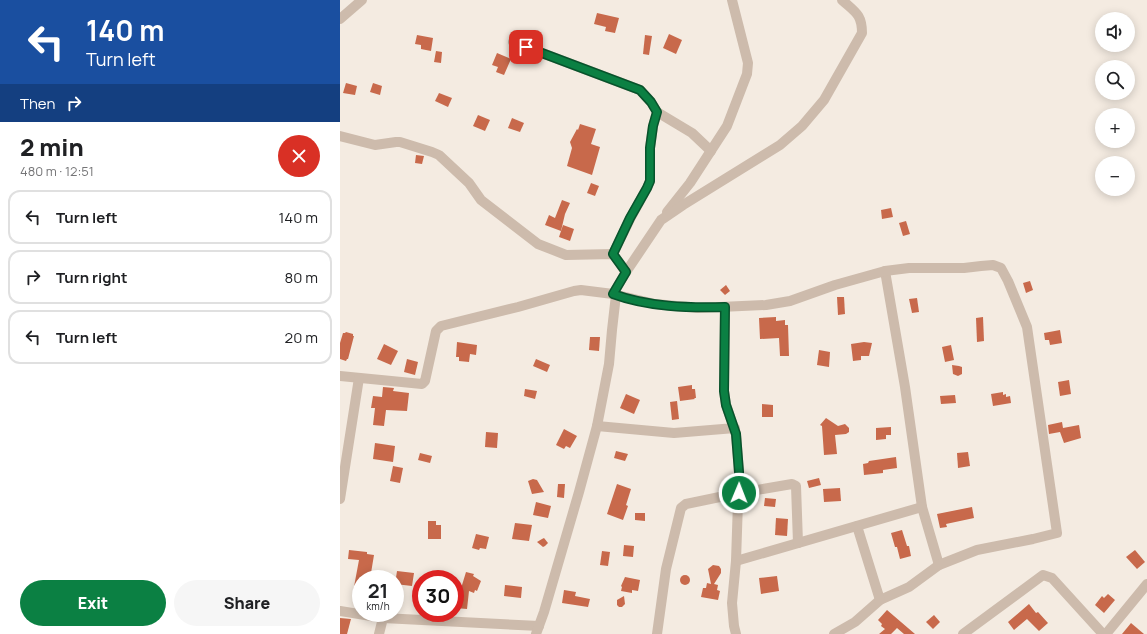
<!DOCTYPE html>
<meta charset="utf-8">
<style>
:root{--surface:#fff;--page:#f6f6f6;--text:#202124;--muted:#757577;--line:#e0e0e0;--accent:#0b8043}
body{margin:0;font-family:Manrope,sans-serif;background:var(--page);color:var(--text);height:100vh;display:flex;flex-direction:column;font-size:15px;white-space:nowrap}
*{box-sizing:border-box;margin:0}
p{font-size:13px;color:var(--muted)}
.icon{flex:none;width:22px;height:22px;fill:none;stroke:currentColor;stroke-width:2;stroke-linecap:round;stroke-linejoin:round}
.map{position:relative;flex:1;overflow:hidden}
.details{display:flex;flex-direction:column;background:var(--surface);width:340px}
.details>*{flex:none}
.guide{background:#1a4fa0;color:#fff;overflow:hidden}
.fabs{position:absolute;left:755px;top:12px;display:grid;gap:8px}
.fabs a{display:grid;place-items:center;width:40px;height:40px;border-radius:50%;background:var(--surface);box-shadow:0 2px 10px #0003;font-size:20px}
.speed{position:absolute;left:12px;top:570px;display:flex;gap:8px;font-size:20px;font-weight:700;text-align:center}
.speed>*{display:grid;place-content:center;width:52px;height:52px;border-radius:50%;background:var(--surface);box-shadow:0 2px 10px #0003;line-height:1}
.speed small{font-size:10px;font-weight:400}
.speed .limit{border:6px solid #d22;background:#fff;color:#111}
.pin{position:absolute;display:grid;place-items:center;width:34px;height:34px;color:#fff;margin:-17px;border-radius:8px;box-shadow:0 2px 6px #0006}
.me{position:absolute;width:44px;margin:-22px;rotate:1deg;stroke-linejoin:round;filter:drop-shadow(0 0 3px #0008)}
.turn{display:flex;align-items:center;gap:14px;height:84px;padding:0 20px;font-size:18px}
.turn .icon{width:52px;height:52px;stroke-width:2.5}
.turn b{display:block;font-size:28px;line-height:34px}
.then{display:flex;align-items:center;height:38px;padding:0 20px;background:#0003;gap:8px;font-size:15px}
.round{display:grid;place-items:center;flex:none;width:42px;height:42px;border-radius:21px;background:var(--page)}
.overview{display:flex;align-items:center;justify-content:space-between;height:68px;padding:0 20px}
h1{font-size:24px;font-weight:800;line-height:30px}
.action{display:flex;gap:8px;margin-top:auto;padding:8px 20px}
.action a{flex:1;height:46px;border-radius:24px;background:var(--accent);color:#fff;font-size:16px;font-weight:800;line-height:46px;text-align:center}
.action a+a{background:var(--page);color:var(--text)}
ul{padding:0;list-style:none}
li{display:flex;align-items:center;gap:12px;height:54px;margin:0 8px 6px;padding:0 12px;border:2px solid var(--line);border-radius:12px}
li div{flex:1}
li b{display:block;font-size:15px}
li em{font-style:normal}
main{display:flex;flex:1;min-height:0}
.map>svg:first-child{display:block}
.building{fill:#c8694b}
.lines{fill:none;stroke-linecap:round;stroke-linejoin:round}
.minor{stroke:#cdbbac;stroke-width:10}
.route-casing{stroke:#07532c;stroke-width:10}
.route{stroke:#0b8043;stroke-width:7}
</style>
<main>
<section class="details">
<div class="guide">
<div class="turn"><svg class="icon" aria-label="left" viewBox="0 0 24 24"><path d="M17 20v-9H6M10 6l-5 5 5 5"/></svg><div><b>140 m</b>Turn left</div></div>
<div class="then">Then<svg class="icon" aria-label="right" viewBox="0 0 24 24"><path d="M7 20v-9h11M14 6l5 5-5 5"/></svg></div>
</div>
<div class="overview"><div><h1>2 min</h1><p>480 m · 12:51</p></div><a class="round" style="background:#d93025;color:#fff"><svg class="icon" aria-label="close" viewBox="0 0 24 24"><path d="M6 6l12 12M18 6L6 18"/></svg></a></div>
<ul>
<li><svg class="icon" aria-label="left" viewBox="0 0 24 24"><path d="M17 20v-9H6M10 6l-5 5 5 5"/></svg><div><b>Turn left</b></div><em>140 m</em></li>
<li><svg class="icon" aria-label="right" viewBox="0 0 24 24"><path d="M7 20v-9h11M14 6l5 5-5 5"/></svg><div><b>Turn right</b></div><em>80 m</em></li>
<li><svg class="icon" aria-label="left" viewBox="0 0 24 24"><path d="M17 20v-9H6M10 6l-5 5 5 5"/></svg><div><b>Turn left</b></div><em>20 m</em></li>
</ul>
<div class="action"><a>Exit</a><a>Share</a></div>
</section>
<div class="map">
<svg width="807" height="634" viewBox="0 0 807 634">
<rect width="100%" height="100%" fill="#f4ebe1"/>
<g class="building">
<polygon points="257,13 279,18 275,33 265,31 266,27 254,24"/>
<polygon points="329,34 342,40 336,54 323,48"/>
<polygon points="77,35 93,38 91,51 81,49 81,45 75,44"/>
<polygon points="305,35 312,36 309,55 303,54"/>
<polygon points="96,51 102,52 101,63 94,62"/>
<polygon points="157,53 171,59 164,75 156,72 158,67 152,65"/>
<polygon points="6,83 17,86 15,95 3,93"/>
<polygon points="33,83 42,86 40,95 30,92"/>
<polygon points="99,93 112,98 108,107 95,101"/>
<polygon points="138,115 150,120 145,131 133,126"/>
<polygon points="172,118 184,123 180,132 168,128"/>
<polygon points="240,124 256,129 251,144 260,147 252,175 227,166 232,148 230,142 237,129 238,130"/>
<polygon points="76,155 84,156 82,164 75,163"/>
<polygon points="251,183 259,186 255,196 247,193"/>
<polygon points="222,200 230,203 225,214 221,231 205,225 209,215 215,218"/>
<polygon points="551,208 553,217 542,219 541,210"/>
<polygon points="566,221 570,234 563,236 559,223"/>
<polygon points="223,225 234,229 230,241 219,237"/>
<polygon points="690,281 693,290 686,293 683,283"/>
<polygon points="386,285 390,291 385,295 380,290"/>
<polygon points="497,297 504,297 505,314 498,315"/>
<polygon points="577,298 579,312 572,313 569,299"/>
<polygon points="436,317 436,321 445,320 445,325 448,325 449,356 440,356 439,338 420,339 419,318"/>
<polygon points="643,317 644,341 637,342 636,318"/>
<polygon points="720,330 722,343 710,345 709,340 705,340 704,333"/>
<polygon points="6,332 13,334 13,336 14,336 8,359 7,359 6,361 0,359 0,343 3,333 5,333"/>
<polygon points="250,337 260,337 259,351 249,350"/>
<polygon points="117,342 137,345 136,355 130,354 129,362 119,361 119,357 116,357"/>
<polygon points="524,342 532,343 529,356 521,356 521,360 513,361 511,344"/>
<polygon points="44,344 58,351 51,365 37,359"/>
<polygon points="611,345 614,360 605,362 602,347"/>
<polygon points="479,350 490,352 489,367 477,365"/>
<polygon points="67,359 78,362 75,375 64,372"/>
<polygon points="196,359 210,365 207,372 193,366"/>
<polygon points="612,365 619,366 622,367 622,374 618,376 613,374"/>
<polygon points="729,380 731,394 720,396 718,382"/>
<polygon points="352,385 352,389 355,389 356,398 354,398 355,399 340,401 338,387"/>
<polygon points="43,387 54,388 53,391 69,393 67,411 46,410 44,426 33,425 35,408 31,408 33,396 42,397"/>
<polygon points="185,389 197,391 195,399 184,396"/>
<polygon points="663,392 663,395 666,394 666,397 670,396 671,403 653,406 651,394"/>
<polygon points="286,394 300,400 294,414 280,408"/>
<polygon points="615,395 616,403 601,404 600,396"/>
<polygon points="337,401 339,419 332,420 330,402"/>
<polygon points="422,404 433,405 433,417 422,417"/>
<polygon points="486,418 498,426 505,424 509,428 509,432 506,434 495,435 497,454 484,455 482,426 480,425"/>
<polygon points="722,422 723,428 739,425 741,438 724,443 720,432 709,434 708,425"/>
<polygon points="551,427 551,435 546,435 546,439 536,440 536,428"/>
<polygon points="224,429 237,436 230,448 226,446 224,449 216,445"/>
<polygon points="146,432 158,433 157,448 145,447"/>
<polygon points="35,443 55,446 53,462 33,459"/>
<polygon points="276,451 288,454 285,461 274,458"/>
<polygon points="628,452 630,466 618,468 617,453"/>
<polygon points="80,453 92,456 90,463 78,460"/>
<polygon points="556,457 557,468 543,470 543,473 524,475 523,464 528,463 529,461"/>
<polygon points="53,466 63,468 60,483 50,481"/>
<polygon points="479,478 481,485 469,488 467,481"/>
<polygon points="193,479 197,480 204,492 192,494 188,481"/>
<polygon points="218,484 225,484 224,498 217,497"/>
<polygon points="277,484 291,489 286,505 288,506 283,520 267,514"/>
<polygon points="500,488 501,501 484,502 483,489"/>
<polygon points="425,498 436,499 435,507 424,506"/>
<polygon points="196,502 211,506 208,518 193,515"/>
<polygon points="632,507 634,518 606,524 607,527 600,528 597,514"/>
<polygon points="295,513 305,513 305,521 295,520"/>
<polygon points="436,518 448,519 447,536 435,535"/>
<polygon points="88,521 96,521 96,525 101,525 101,539 88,539"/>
<polygon points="175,523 192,525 189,541 172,539"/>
<polygon points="562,530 567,546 569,546 571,556 560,559 557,547 555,547 551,533"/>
<polygon points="136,534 149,537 146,549 140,548 139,550 132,548"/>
<polygon points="204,538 208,543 205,546 203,547 197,542 202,539"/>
<polygon points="284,545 294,546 293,557 283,556"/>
<polygon points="9,550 27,552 27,554 34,555 30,579 21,579 21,593 13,592 19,560 8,559"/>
<polygon points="795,550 805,562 797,569 786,557"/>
<polygon points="262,551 270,552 268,566 260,565"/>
<polygon points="373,565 379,566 381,569 381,573 374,584 378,585 377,590 380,591 378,600 361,597 363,588 366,588 367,583 371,584 368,569"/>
<polygon points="57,571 74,573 72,586 55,584"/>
<polygon points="126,572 134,574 133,576 141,581 137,591 135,590 134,593 129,591 127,609 115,608"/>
<circle cx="345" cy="580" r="5"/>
<polygon points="437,576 439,591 421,594 419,578"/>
<polygon points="285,577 300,580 298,591 292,590 292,593 281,591 282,587 281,586"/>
<polygon points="165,585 182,587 181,598 164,596"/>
<polygon points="224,590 236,592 235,596 250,599 248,607 222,603"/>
<polygon points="768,594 775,600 764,613 755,605 762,596 764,598"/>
<polygon points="284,596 285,604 282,607 279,607 277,605 277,600"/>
<polygon points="689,604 696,613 698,612 708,623 699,631 687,619 674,630 668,622"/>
<polygon points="547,610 575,634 564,634 557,628 551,634 539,634 545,629 541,626 542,624 538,620"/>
<polygon points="594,615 600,622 593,629 586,622"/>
<polygon points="0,618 11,619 7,634 0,634"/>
<polygon points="791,623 804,634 782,634"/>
</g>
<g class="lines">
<g class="minor">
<polyline points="0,19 22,0"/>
<polyline points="173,42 300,90 311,102 317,112 313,126 310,148 310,181 307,188 291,217 273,254"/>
<polyline points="317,112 352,133 371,151"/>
<polyline points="0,136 35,145 56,142 60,142 92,152 99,155 129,183 141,200 198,244 226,255 273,254 286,272"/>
<polyline points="327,212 350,183 387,126 407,74 408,63 392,0"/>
<polyline points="545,271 565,387 582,507 599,565"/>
<path d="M273,294L286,272L321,220L343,205L440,145L462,126L484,100L522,33C522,14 515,12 502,0"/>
<polyline points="385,307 384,391 386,405 396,434 399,472 396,561 392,603 394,626 396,634"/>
<polyline points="0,376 82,384 85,381 96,331 101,326 178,307 234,291 241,290 273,294 315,304 358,308 426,305 450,301 495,285 545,271 569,268 624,268 641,266 653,265 661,268 668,281 687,327 717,533 693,539 637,550 599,565 569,587 540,600 515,622 494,634"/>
<polyline points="257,426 334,433 395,428"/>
<polyline points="0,499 19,378"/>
<polyline points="517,526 540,600"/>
<polyline points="396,561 582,507"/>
<polyline points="0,611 43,618"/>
<polyline points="39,634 43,618 199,626"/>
<polyline points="196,634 204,612 239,492 257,426 269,364 272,330 276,295"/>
<polyline points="317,634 326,569 341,508 346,504 399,493 452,484 456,486 458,543"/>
<polyline points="623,634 703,575 712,578 763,634"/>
<polyline points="766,634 807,584"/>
</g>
</g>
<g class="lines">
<defs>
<path id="route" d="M186,47L300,90L311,102L317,112L313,126L310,148V181L307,188L290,218L273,254L286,272L273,294C308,307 348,308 385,307L384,391L386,405L396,434L399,472V493"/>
</defs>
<use href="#route" class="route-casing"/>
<use href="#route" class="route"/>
</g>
</svg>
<div class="fabs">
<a><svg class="icon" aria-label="sound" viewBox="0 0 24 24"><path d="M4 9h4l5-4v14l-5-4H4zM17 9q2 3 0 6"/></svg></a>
<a><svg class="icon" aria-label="search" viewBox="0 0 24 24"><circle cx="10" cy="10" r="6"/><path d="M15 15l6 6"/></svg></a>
<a>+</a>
<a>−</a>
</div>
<div class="speed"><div>21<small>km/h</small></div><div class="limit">30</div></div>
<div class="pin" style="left:186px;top:47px;background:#d93025"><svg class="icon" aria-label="arrive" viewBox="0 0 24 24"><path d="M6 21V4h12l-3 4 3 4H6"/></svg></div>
<svg class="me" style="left:399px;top:493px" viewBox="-20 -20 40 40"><circle r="17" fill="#0b8043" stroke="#fff" stroke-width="3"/><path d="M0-11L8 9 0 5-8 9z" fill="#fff"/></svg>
</div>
</main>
